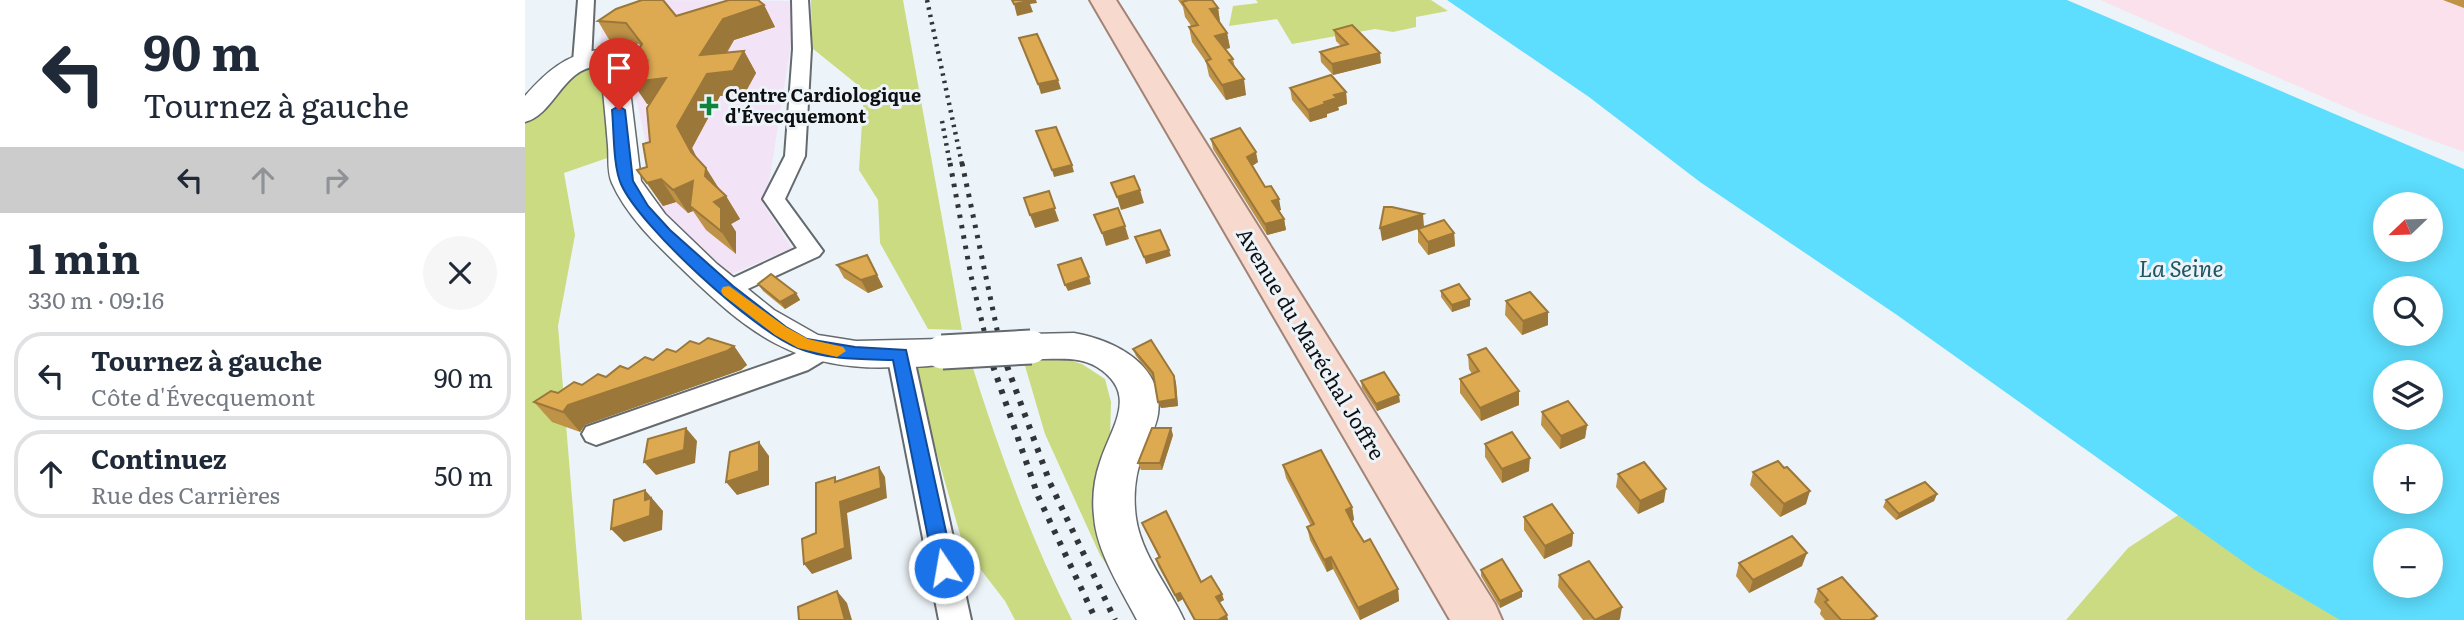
<!DOCTYPE html>
<html lang="fr">
<meta charset="utf-8">
<style>
:root{--surface:#fff;--page:#f6f6f7;--text:#1f2937;--muted:#747a83;--line:#e0e1e3}
body{margin:0;font-family:Literata,serif;background:var(--page);color:var(--text);height:100vh;display:flex;flex-direction:column;font-size:26px;white-space:nowrap}
*{box-sizing:border-box;margin:0}
p{font-size:23px;color:var(--muted)}
.icon{flex:none;width:38px;height:38px;fill:none;stroke:currentColor;stroke-width:2;stroke-linecap:round;stroke-linejoin:round}
.map{position:relative;flex:1;overflow:hidden}
.drawer{display:flex;flex-direction:column;background:var(--surface);width:525px}
.drawer>*{flex:none}
.guide{background:#fff;color:var(--text);overflow:hidden}
.needle{width:46px;rotate:247deg}
.fabs{position:absolute;left:1848px;top:192px;display:grid;gap:14px}
.fabs a{display:grid;place-items:center;width:70px;height:70px;border-radius:50%;background:var(--surface);box-shadow:0 4px 18px #0003;font-size:35px}
.pin{position:absolute;display:grid;place-items:center;width:60px;height:60px;color:#fff;margin:-72px -30px;border-radius:50% 50% 50% 0;rotate:-45deg;box-shadow:0 0 7px #0007}
.pin .icon{rotate:45deg}
.me{position:absolute;width:77px;margin:-38px;rotate:348deg;stroke-linejoin:round;filter:drop-shadow(0 0 5px #0008)}
.turn{display:flex;align-items:center;gap:24px;height:147px;padding:0 28px;font-size:32px}
.turn .icon{width:91px;height:91px;stroke-width:2.5}
.turn b{display:block;font-size:49px;line-height:60px}
.lanes{display:flex;align-items:center;height:66px;padding:0 28px;background:#0003;justify-content:center;gap:35px;direction:ltr}
.lanes .off{opacity:.35}
.round{display:grid;place-items:center;flex:none;width:74px;height:74px;border-radius:37px;background:var(--page)}
.summary{display:flex;align-items:center;justify-content:space-between;height:119px;padding:0 28px}
h1{font-size:42px;font-weight:700;line-height:52px}
ul{padding:0;list-style:none}
li{display:flex;align-items:center;gap:21px;height:88px;margin:0 14px 10px;padding:0 14px;border:4px solid var(--line);border-radius:28px}
li div{flex:1}
li b{display:block;font-size:26px}
li em{font-style:normal}
main{display:flex;flex:1;min-height:0}
.map>svg:first-child{display:block}
.industrial{fill:#fae1eb}
.medical{fill:#f2e3f6}
.green{fill:#cbdb82}
.water{fill:#5ddefe;fill-rule:evenodd}
.lines{fill:none;stroke-linecap:round;stroke-linejoin:round}
.street-casing{stroke:#646a6e;stroke-width:4}
.secondary-casing{stroke:#646a6e;stroke-width:3}
.primary-casing{stroke:#a28375;stroke-width:4}
.street{fill:#fff;fill-rule:evenodd}
.secondary{fill:#fff;fill-rule:evenodd}
.primary{fill:#f7dacd;fill-rule:evenodd}
.rail-far2{stroke:#323537;stroke-width:4.5;stroke-dasharray:2.5 5;stroke-linecap:butt}
.rail-far1{stroke:#323537;stroke-width:5;stroke-dasharray:3.5 7;stroke-linecap:butt}
.rail{stroke:#323537;stroke-width:6;stroke-dasharray:4.5 8;stroke-linecap:butt}
.secondary-bridge-casing{stroke:#646a6e;stroke-width:37;stroke-linecap:butt}
.secondary-bridge{stroke:#fff;stroke-width:33}
.wall{fill:#be9247}
.shaded-wall{fill:#9b7739}
.building{fill:#ddaa52;stroke:#9b7739;stroke-width:2}
.route{fill:#1a73e8;stroke:#114b97;stroke-width:2}
.slow{fill:#f59e0b}
.poi-dot{fill:#0c843d;stroke:#edf4f9;stroke-width:2.5}
.labels{text-anchor:middle;stroke-width:6;stroke-linejoin:round;paint-order:stroke}
.far-poi-label{font-size:18px;font-weight:bold;fill:#0e1012;stroke:#edf4f9;text-anchor:start}
.street-label{font-size:21px;fill:#0e1012;stroke:#edf4f9}
.water-label{font-size:23px;font-style:italic;fill:#1f5663;stroke:#edf4f9}
</style>
<main>
<section class="drawer">
<div class="guide">
<div class="turn"><svg class="icon" aria-label="left" viewBox="0 0 24 24"><path d="M17 20v-9H6M10 6l-5 5 5 5"/></svg><div><b>90 m</b>Tournez à gauche</div></div>
<div class="lanes"><svg class="icon" aria-label="left" viewBox="0 0 24 24"><path d="M17 20v-9H6M10 6l-5 5 5 5"/></svg><svg class="icon off" aria-label="ahead" viewBox="0 0 24 24"><path d="M12 20V5M6 11l6-6 6 6"/></svg><svg class="icon off" aria-label="right" viewBox="0 0 24 24"><path d="M7 20v-9h11M14 6l5 5-5 5"/></svg></div>
</div>
<div class="summary"><div><h1>1 min</h1><p>330 m · 09:16</p></div><a class="round"><svg class="icon" aria-label="close" viewBox="0 0 24 24"><path d="M6 6l12 12M18 6L6 18"/></svg></a></div>
<ul>
<li><svg class="icon" aria-label="left" viewBox="0 0 24 24"><path d="M17 20v-9H6M10 6l-5 5 5 5"/></svg><div><b>Tournez à gauche</b><p>Côte d'Évecquemont</p></div><em>90 m</em></li>
<li><svg class="icon" aria-label="ahead" viewBox="0 0 24 24"><path d="M12 20V5M6 11l6-6 6 6"/></svg><div><b>Continuez</b><p>Rue des Carrières</p></div><em>50 m</em></li>
</ul>
</section>
<div class="map">
<svg width="1939" height="620" viewBox="0 0 1939 620">
<rect width="100%" height="100%" fill="#edf4f9"/>
<polygon class="industrial" points="1575,0 1939,0 1939,152 1839,115"/>
<polygon class="medical" points="113,0 273,1 240,207 267,248 207,274 137,219 101,51 75,48 78,18"/>
<g class="green">
<polygon points="286,0 378,0 437,330 403,329 355,243 353,200 334,170 339,90 287,48"/>
<polygon points="731,0 906,0 923,11 891,17 891,27 868,32 850,29 767,44 752,19 704,26 708,6 733,3"/>
<polygon points="77,65 85,157 39,173 50,235 33,326 57,620 0,620 0,123 44,72"/>
<polygon points="537,358 557,364 580,379 586,402 585,443 619,620 575,555 520,434 498,359"/>
<path d="M446,362C474,451 505,537 547,620H490L480,601L439,548L386,364Z"/>
<polygon points="1670,504 1851,620 1541,620 1603,548"/>
</g>
<path class="water" d="M922,0H1542L1939,169V620H1815L1730,570L1372,315L1175,182L1064,97ZM1860,205H1906V250H1860ZM1860,289H1906V334H1860ZM1860,373H1906V418H1860ZM1860,457H1906V502H1860ZM1860,541H1906V586H1860Z"/>
<g class="lines">
<defs>
<g id="street">
<polygon points="53,0 69,0 66,62 57,67 48,62"/>
<polygon points="267,0 283,0 286,49 280,156 260,199 298,251 294,256 203,298 195,296 191,290 195,284 272,248 238,199 260,156 268,49"/>
<polygon points="299,340 308,343 312,349 308,355 283,370 71,445 61,441 57,434 61,427 265,356"/>
<polygon points="375,345 384,348 388,354 446,620 414,620 362,354 366,348"/>
</g>
<g id="secondary">
<path d="M73,50L95,55L102,65L116,181L140,214L192,264L249,310L293,335L331,341L417,339L430,343L435,352L430,361C411,367 391,367 372,367C270,372 223,333 154,266C129,242 101,215 87,183C82,172 84,158 83,146C81,120 78,93 76,67C39,64 30,115 0,122V96C21,72 40,55 73,50Z"/>
<path d="M549,333C589,340 640,365 633,414C631,428 623,441 618,454C610,474 608,497 611,518C616,554 644,587 659,620H612C596,589 571,551 569,516C567,498 569,479 575,462C586,427 615,394 572,367C547,352 519,364 493,356L488,347L493,338L506,334Z"/>
</g>
<polygon id="primary" points="565,0 591,0 970,604 977,620 925,620"/>
</defs>
<use href="#street" class="street-casing"/>
<use href="#secondary" class="secondary-casing"/>
<use href="#primary" class="primary-casing"/>
<use href="#street" class="street"/>
<use href="#secondary" class="secondary"/>
<use href="#primary" class="primary"/>
<g class="rail-far2">
<polyline points="402,0 437,164"/>
<polyline points="417,121 425,164"/>
</g>
<g class="rail-far1">
<polyline points="425,163 446,276 468,368"/>
<polyline points="437,163 474,339 483,368"/>
</g>
<g class="rail">
<polyline points="468,366 513,496 571,620"/>
<polyline points="482,366 525,483 590,620"/>
</g>
<defs>
<polyline id="secondary-bridge" points="417,352 506,347"/>
</defs>
<use href="#secondary-bridge" class="secondary-bridge-casing"/>
<use href="#secondary-bridge" class="secondary-bridge"/>
</g>
<g class="wall">
<polygon points="653,0 688,0 689,3 693,8 695,22 694,23 702,33 705,48 700,49 708,59 710,68 721,95 701,100 684,76 681,62 667,42 664,27 667,27 660,17 658,7"/>
<polygon points="1918,0 1939,0 1939,8"/>
<polygon points="239,5 250,27 209,40 202,53 219,51 231,73 220,93 195,96 167,148 172,158 181,168 195,190 201,196 215,219 206,224 211,232 211,254 181,230 168,211 163,213 151,202 138,206 112,170 122,167 125,142 125,103 122,104 112,76 116,47 114,44 86,43 73,21 151,16"/>
<polygon points="809,30 856,63 808,75 796,62 795,52 816,46 811,41"/>
<polygon points="765,88 821,92 822,104 813,107 814,110 802,114 802,117 785,122 767,100"/>
<polygon points="686,139 733,162 727,166 756,210 753,211 759,219 761,230 742,235 688,149"/>
<polygon points="893,229 929,233 930,246 903,255 893,242"/>
<polygon points="342,255 358,287 343,293 319,278 312,265"/>
<polygon points="233,284 271,293 275,300 260,309 238,291"/>
<polygon points="916,291 945,306 927,312 916,297"/>
<polygon points="981,301 1023,325 997,335 980,315"/>
<polygon points="174,344 209,346 222,365 216,370 60,425 55,432 27,422 9,402 33,393"/>
<polygon points="608,349 649,376 651,383 653,406 636,408 629,379 611,356"/>
<polygon points="943,355 994,391 994,405 956,421 935,393 935,379 947,374 944,369"/>
<polygon points="836,381 875,402 852,411 837,388"/>
<polygon points="1017,412 1062,425 1060,438 1035,449 1016,425"/>
<polygon points="648,435 637,470 616,470 613,463"/>
<polygon points="960,444 1004,471 977,483 960,457"/>
<polygon points="758,465 827,507 829,520 827,521 839,542 873,589 874,601 835,620 808,569 802,572 785,540 782,527 786,526 761,478"/>
<polygon points="1228,472 1281,504 1255,517 1225,485"/>
<polygon points="1093,474 1139,502 1113,514 1091,487"/>
<polygon points="1412,494 1409,501 1371,520 1358,507 1361,500"/>
<polygon points="999,517 1048,533 1047,546 1019,559 999,530"/>
<polygon points="617,523 676,582 699,600 694,603 703,620 669,620 658,599 653,602 633,566 631,559 634,558"/>
<polygon points="1214,563 1277,566 1224,593 1211,576"/>
<polygon points="956,570 997,591 997,597 975,608 956,576"/>
<polygon points="1034,575 1095,619 1058,620 1033,587"/>
<polygon points="1293,589 1352,616 1350,620 1300,620 1295,614 1296,610 1289,602"/>
</g>
<g class="shaded-wall">
<polygon points="504,0 511,0 512,3 505,4 508,12 492,16 489,4"/>
<polygon points="684,0 688,0 690,8 693,8 695,22 688,24"/>
<polygon points="239,5 250,27 209,40 189,73 219,51 231,73 220,93 195,96 167,148 180,175 166,152 152,126 175,55 198,19"/>
<polygon points="702,33 705,48 693,51 690,36"/>
<polygon points="855,53 856,63 808,75 807,64"/>
<polygon points="122,61 141,78 155,100 122,104 107,82 115,81 104,63"/>
<polygon points="719,79 721,95 701,100 697,85"/>
<polygon points="533,80 536,89 516,94 513,84"/>
<polygon points="821,92 822,104 813,107 814,110 802,114 802,117 785,122 783,110 799,102 809,95"/>
<polygon points="731,152 733,162 724,168 722,157"/>
<polygon points="547,165 549,172 529,177 527,170"/>
<polygon points="181,168 195,191 180,176"/>
<polygon points="136,179 151,202 138,206 122,183"/>
<polygon points="168,181 165,206 168,211 163,213 148,190"/>
<polygon points="615,190 619,203 596,210 592,197"/>
<polygon points="201,196 215,219 206,224 211,232 211,254 196,231 189,202"/>
<polygon points="754,199 756,210 749,212 747,201"/>
<polygon points="528,204 534,221 510,228 505,215"/>
<polygon points="898,214 899,227 857,241 855,228"/>
<polygon points="759,219 761,230 742,235 740,224"/>
<polygon points="600,226 604,239 581,246 577,233"/>
<polygon points="929,233 930,246 903,255 903,242"/>
<polygon points="644,250 646,256 621,264 619,257"/>
<polygon points="342,255 358,287 343,293 336,280"/>
<polygon points="564,277 566,284 543,291 540,285"/>
<polygon points="271,293 275,300 260,309 255,302"/>
<polygon points="945,299 945,306 927,312 927,305"/>
<polygon points="1023,312 1023,325 997,335 998,321"/>
<polygon points="209,346 222,365 216,370 60,425 55,432 38,412 43,405"/>
<polygon points="649,376 651,383 653,406 636,408 633,402"/>
<polygon points="994,391 994,405 956,421 955,408"/>
<polygon points="874,395 875,402 852,411 851,404"/>
<polygon points="1062,425 1060,438 1035,449 1036,436"/>
<polygon points="161,428 172,441 170,463 131,475 119,462"/>
<polygon points="646,428 648,435 637,470 635,463"/>
<polygon points="234,442 244,456 244,485 212,495 201,482"/>
<polygon points="1005,458 1004,471 977,483 977,469"/>
<polygon points="354,467 360,477 362,498 322,513 327,559 287,574 279,564 315,502"/>
<polygon points="1141,489 1139,502 1113,514 1115,501"/>
<polygon points="120,490 138,511 137,530 99,542 86,529 120,500"/>
<polygon points="1285,491 1281,504 1255,517 1259,504"/>
<polygon points="1412,494 1409,501 1371,520 1374,514"/>
<polygon points="827,507 829,520 823,523 821,510"/>
<polygon points="1048,533 1047,546 1019,559 1020,546"/>
<polygon points="1282,553 1277,566 1224,593 1228,580"/>
<polygon points="806,557 808,569 802,572 799,560"/>
<polygon points="873,589 874,601 835,620 833,608"/>
<polygon points="312,591 322,603 327,620 320,620"/>
<polygon points="997,591 997,597 975,608 975,601"/>
<polygon points="655,593 658,599 653,602 650,595"/>
<polygon points="697,594 699,600 693,603 691,597"/>
<polygon points="1097,607 1095,619 1094,620 1070,620"/>
<polygon points="702,615 703,620 695,620 695,619"/>
</g>
<g class="building">
<polygon points="117,0 138,0 151,16 204,0 233,0 239,5 198,19 175,55 219,51 208,71 182,74 152,126 166,152 181,168 180,176 201,196 189,202 196,208 196,231 165,206 168,181 148,190 136,179 122,183 112,170 122,167 118,144 125,142 122,108 141,78 107,82 122,61 104,63 117,44 101,23 73,21 91,9"/>
<polygon points="487,0 504,0 504,1 489,4"/>
<polygon points="660,0 687,0 693,8 685,9 702,33 690,36 708,59 704,60 719,79 697,85 681,61 686,59 664,27 673,25 657,2 661,1"/>
<polygon points="827,25 855,53 807,64 795,52 823,44 809,30"/>
<polygon points="512,34 533,80 513,84 494,38"/>
<polygon points="806,75 821,92 809,95 812,98 799,102 800,104 783,110 765,88"/>
<polygon points="531,127 547,165 527,170 511,131"/>
<polygon points="715,128 731,152 722,157 740,187 746,186 754,199 747,201 759,219 740,224 686,139"/>
<polygon points="609,176 615,190 592,197 586,183"/>
<polygon points="524,191 530,208 505,215 499,198"/>
<polygon points="859,207 867,207 898,214 855,228"/>
<polygon points="593,208 600,226 577,233 569,215"/>
<polygon points="919,220 929,233 903,242 893,229"/>
<polygon points="635,230 644,250 619,257 610,237"/>
<polygon points="342,255 352,275 336,280 312,265"/>
<polygon points="556,258 564,277 540,285 533,265"/>
<polygon points="246,274 271,293 255,302 233,284"/>
<polygon points="934,284 945,299 927,305 916,291"/>
<polygon points="1005,292 1023,312 998,321 981,301"/>
<polygon points="183,338 209,346 202,351 43,405 38,412 9,402 26,391 33,393 49,382 57,385 73,374 81,377 95,366 103,369 120,357 128,360 142,349 151,352 165,341 174,344"/>
<polygon points="626,340 649,376 651,399 633,402 628,373 608,349"/>
<polygon points="961,348 994,391 955,408 935,379 954,371 943,355"/>
<polygon points="859,372 874,395 851,404 836,381"/>
<polygon points="1043,401 1062,425 1036,436 1017,412"/>
<polygon points="161,428 159,450 119,462 123,439"/>
<polygon points="627,428 646,428 635,463 613,463"/>
<polygon points="987,432 1005,458 977,469 960,444"/>
<polygon points="234,442 234,471 201,482 205,452"/>
<polygon points="796,450 827,507 821,510 829,526 839,542 845,539 873,589 833,608 806,557 799,560 782,527 789,524 758,465"/>
<polygon points="1253,461 1259,468 1262,467 1285,491 1259,504 1228,472"/>
<polygon points="1119,462 1141,489 1115,501 1093,474"/>
<polygon points="354,467 356,488 315,502 320,548 279,564 277,539 291,533 291,483 310,477 310,482"/>
<polygon points="1400,482 1412,494 1374,514 1361,500"/>
<polygon points="120,490 120,500 126,498 125,516 86,529 89,500"/>
<polygon points="1027,504 1048,533 1020,546 999,517"/>
<polygon points="641,511 676,582 686,576 697,594 691,597 702,615 695,619 696,620 670,620 655,593 650,595 631,559 635,557 617,523"/>
<polygon points="1267,536 1282,553 1228,580 1214,563"/>
<polygon points="977,559 997,591 975,601 956,570"/>
<polygon points="1064,561 1097,607 1070,620 1034,575"/>
<polygon points="1317,577 1352,616 1345,620 1316,620 1300,602 1303,600 1293,589"/>
<polygon points="312,591 320,620 274,620 273,607"/>
</g>
<path class="route" d="M94,106L100,110L108,181L123,206L145,230L208,286L261,327L282,339L330,347L381,350L429,568L426,574L419,576L412,574L409,568L368,360C338,359 302,360 273,348C229,331 115,227 96,184C88,166 89,130 87,110Z"/>
<polygon class="slow" points="204,286 261,327 283,339 318,347 321,351 312,357 273,348 250,335 198,295 196,291 198,287"/>
<path class="poi-dot" d="M180.5 95.5h7v7h7v7h-7v7h-7v-7h-7v-7h7z"/>
<g class="labels">
<g class="far-poi-label">
<text x="200" y="102">Centre Cardiologique<tspan x="200" dy="21">d'Évecquemont</tspan></text>
</g>
<g class="street-label">
<text transform="translate(785 344) rotate(59)" y="7">Avenue du Maréchal Joffre</text>
</g>
<g class="water-label">
<text x="1656" y="277">La Seine</text>
</g>
</g>
</svg>
<div class="fabs">
<a><svg class="needle" viewBox="-14 -14 28 28"><path d="M0-13l5 13h-10z" fill="#e53935"/><path d="M0 13l5-13h-10z" fill="#747a83"/></svg></a>
<a><svg class="icon" aria-label="search" viewBox="0 0 24 24"><circle cx="10" cy="10" r="6"/><path d="M15 15l6 6"/></svg></a>
<a><svg class="icon" aria-label="layers" viewBox="0 0 24 24"><path d="M12 4l9 5-9 5-9-5zM3 14l9 5 9-5"/></svg></a>
<a>+</a>
<a>−</a>
</div>
<div class="pin" style="left:94px;top:110px;background:#d93025"><svg class="icon" aria-label="arrive" viewBox="0 0 24 24"><path d="M6 21V4h12l-3 4 3 4H6"/></svg></div>
<svg class="me" style="left:419px;top:568px" viewBox="-20 -20 40 40"><circle r="17" fill="#1a73e8" stroke="#fff" stroke-width="3"/><path d="M0-11L8 9 0 5-8 9z" fill="#fff"/></svg>
</div>
</main>
